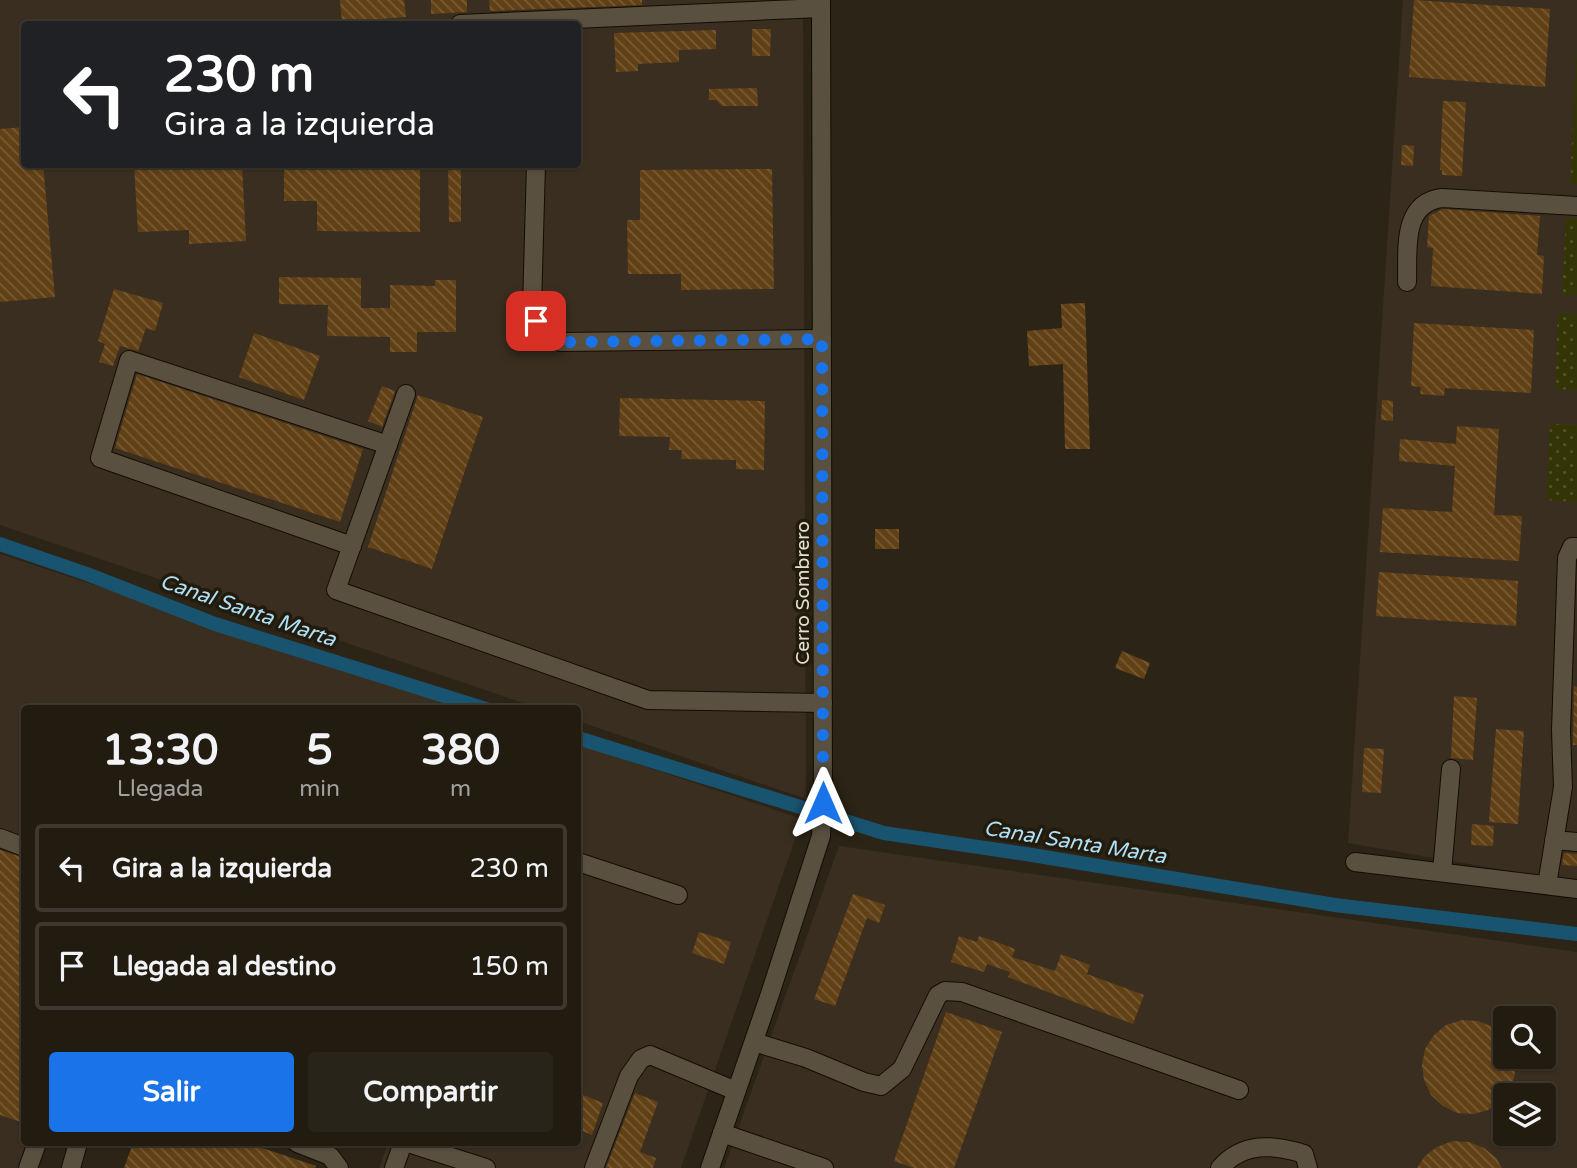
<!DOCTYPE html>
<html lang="es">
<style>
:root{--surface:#211b10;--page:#292419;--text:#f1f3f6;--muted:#a2a19f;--line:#3e3930;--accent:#1a73e8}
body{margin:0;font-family:"Varela Round",sans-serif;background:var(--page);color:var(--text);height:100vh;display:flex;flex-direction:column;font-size:26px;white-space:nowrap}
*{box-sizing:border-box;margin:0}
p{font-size:23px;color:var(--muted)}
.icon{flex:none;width:38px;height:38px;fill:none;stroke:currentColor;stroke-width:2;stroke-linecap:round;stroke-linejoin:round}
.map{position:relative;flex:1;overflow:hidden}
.panel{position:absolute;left:21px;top:705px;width:560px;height:441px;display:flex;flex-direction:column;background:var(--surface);border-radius:7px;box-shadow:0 2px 5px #0004,0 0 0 2px var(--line)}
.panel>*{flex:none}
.top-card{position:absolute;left:21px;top:21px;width:560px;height:147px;border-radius:7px;box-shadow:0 2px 5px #0004,0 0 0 2px var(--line);background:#202124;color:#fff;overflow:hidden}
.buttons{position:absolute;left:1493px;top:1006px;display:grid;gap:14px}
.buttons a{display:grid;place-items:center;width:63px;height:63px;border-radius:7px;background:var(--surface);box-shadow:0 2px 5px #0004,0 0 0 2px var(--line);font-size:35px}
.pin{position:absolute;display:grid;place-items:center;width:60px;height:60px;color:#fff;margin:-30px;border-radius:14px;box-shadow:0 4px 10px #0006}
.me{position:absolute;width:77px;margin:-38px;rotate:0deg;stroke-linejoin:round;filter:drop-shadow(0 0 5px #0008)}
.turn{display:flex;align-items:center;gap:24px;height:147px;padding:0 28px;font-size:32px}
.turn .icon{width:91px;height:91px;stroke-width:2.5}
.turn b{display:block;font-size:49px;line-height:60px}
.eta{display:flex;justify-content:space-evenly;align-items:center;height:119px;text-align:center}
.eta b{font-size:42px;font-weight:800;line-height:49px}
.primary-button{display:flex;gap:14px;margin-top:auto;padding:14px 28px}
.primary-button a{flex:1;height:80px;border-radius:7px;background:var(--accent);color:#fff;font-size:28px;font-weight:800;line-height:80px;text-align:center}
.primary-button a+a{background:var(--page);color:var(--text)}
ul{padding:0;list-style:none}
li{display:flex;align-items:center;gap:21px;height:88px;margin:0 14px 10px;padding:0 14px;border:4px solid var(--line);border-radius:7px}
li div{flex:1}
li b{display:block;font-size:26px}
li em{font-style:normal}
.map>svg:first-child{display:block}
.industrial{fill:#3a2e20;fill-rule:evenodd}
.grass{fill:url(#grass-dots)}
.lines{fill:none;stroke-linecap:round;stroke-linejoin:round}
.canal{stroke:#18546f;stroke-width:14}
.building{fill:url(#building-back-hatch)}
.minor-casing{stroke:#140d02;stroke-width:20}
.minor{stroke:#595040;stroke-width:18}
.route{stroke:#1a73e8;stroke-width:12;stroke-dasharray:0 21.6}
.labels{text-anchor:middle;stroke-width:7;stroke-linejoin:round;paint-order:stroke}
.street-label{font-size:19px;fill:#e4dfd5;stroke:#221b0c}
.water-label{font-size:21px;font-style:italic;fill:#afe0f9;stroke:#221b0c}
</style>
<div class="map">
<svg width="1577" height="1168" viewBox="0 0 1577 1168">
<defs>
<pattern id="grass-dots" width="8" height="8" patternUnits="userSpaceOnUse" patternTransform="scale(1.75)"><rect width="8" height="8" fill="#333506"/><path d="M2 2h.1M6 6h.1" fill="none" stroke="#505229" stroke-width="1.8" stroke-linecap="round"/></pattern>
<pattern id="building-back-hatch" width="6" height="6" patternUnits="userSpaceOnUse" patternTransform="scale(1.75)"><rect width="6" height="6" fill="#624015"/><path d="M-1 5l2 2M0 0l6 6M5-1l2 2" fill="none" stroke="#785b36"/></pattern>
</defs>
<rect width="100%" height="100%" fill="#2c2416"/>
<g class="industrial">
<path d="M0,0H803L806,799L578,721V709H541L0,525ZM24,24H578V164H24Z"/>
<polygon points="1403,0 1577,0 1577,883 1348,843"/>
<polygon points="0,554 471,709 24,709 24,1143 43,1143 34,1168 0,1168"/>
<polygon points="578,744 802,819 681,1168 379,1168 388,1144 386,1143 578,1143"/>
<path d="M839,846L1577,952V1168H724ZM1505,1018H1544V1057H1505ZM1505,1096H1544V1134H1505Z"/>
</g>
<g class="grass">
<polygon points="1577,49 1577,184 1570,183"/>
<polygon points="1566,218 1577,218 1577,295 1562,294"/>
<polygon points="1558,313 1577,314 1577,390 1555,389"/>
<polygon points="1550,424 1577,425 1577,502 1546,500"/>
</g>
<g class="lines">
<g class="canal">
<polyline points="0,544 87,574 215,624 486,709"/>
<polyline points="578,738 884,833 1026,854 1335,905 1577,934"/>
</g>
</g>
<g class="building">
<polygon points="340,0 404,0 406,17 342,22"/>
<polygon points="431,0 467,0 467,12 431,14"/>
<polygon points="489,0 642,0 642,5 490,11"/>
<polygon points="1414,0 1550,9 1545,87 1409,77"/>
<polygon points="752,29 771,29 770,56 752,56"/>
<polygon points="716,30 716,49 679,50 679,62 638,64 638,71 616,72 614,33"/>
<polygon points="757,88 758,106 722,106 716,100 709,100 709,89"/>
<polygon points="1443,101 1466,102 1462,176 1442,175 1442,170 1440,170"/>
<polygon points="24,127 24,164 43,164 55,297 0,302 0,129"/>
<polygon points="1402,145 1414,146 1413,166 1401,165"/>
<polygon points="134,164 242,164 246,241 189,244 189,230 138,232"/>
<polygon points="312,164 420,164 420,232 317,231 317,201 284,201 284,167 312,167"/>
<polygon points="448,164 461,164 461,222 449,222"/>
<polygon points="772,169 774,289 681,290 681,274 628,274 627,220 640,220 640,170"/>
<polygon points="1443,209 1540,216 1537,255 1544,256 1542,294 1431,286 1433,248 1427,247 1429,216"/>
<polygon points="279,277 361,278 361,308 390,308 390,285 435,286 435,280 456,280 456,332 417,332 417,352 390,352 390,337 327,336 328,305 279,304"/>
<polygon points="114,289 163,303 155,331 146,328 138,351 120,346 113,366 99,362 105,344 98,341"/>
<polygon points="1085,303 1090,449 1065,449 1063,364 1029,366 1027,331 1062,328 1061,304"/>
<polygon points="1414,323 1534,330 1531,393 1445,388 1444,396 1420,394 1421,387 1411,386"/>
<polygon points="254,333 320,356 304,400 239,377"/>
<polygon points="137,374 363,449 340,522 115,448"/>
<polygon points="382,386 395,391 382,427 368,421"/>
<polygon points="418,395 483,417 432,569 368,547"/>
<polygon points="620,398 765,401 764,470 736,469 736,460 681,459 682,450 669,450 670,437 619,436"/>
<polygon points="1382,400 1393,401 1393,421 1381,420"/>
<polygon points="1457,426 1499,429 1494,515 1522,516 1519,561 1380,552 1383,508 1452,512 1455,466 1399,461 1400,439 1456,444"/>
<rect x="875" y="529" width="24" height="20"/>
<polygon points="1379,572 1518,581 1516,626 1376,616"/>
<polygon points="1122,651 1150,663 1144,679 1115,668"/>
<polygon points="1574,686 1577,687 1577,745 1573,745"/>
<polygon points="1454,696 1477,698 1473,760 1451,758"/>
<polygon points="1496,729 1524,731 1518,824 1489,822"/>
<polygon points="1364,748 1384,749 1381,793 1362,792"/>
<polygon points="1472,824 1494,826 1493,846 1471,845"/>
<polygon points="0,850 24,858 24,1123 0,1115"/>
<polygon points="1564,853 1577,854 1577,866 1562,865"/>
<polygon points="853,894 885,905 879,923 867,918 835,1006 814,999"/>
<polygon points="699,932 731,942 724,964 692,953"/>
<polygon points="959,936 977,942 979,936 994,941 1015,949 1012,957 1055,971 1061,954 1090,965 1087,974 1144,995 1133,1024 1008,977 1010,972 987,964 984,972 951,962"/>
<polygon points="946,1012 1002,1032 954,1168 914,1168 894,1161"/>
<polygon points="1462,1020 1478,1021 1493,1027 1505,1037 1505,1057 1514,1057 1516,1064 1514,1078 1509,1091 1500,1102 1488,1110 1474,1114 1457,1113 1443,1106 1431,1095 1424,1080 1422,1065 1425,1049 1434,1035 1446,1025"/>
<polygon points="578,1093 603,1103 592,1135 578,1129"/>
<polygon points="635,1093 658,1102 640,1152 656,1158 653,1168 606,1168"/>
<polygon points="1453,1141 1469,1142 1484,1148 1496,1158 1502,1168 1417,1168 1425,1156 1437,1147"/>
<polygon points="133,1143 247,1143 316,1166 315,1168 124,1168"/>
</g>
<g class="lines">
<defs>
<g id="minor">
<polyline points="460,24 821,8"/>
<polyline points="536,164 532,308 542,333 549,339 561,342 822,339"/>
<path d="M1407,282C1408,251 1401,203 1442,198L1577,206"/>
<polyline points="406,394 336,590 648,700 823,703"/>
<polyline points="352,546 100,458 129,360 388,445"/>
<polyline points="0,838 24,847"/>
<polyline points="1554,840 1577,842"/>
<polyline points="578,862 678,895"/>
<polyline points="1355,862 1577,889"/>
<polyline points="1442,872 1451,769"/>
<polyline points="1547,885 1563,787 1561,730 1567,558 1572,547 1577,547"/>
<polyline points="754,1042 806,1058 864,1082 881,1086 902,1069 938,995 945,991 962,992 1239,1090"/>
<polyline points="722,1133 824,1168"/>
<polyline points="297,1143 330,1156 339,1168"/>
<polyline points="408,1143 486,1168"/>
<polyline points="28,1168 37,1143"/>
<polyline points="71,1168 78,1143"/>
<polyline points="394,1168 403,1143"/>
<polyline points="594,1168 629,1076 641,1059 650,1055 736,1091"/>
<polyline points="710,1168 770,994 821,836 823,795 821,0"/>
<path d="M1220,1168C1243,1142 1273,1144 1304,1154L1308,1168"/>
</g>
</defs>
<use href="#minor" class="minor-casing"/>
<use href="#minor" class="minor"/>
</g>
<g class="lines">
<path class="route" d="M536,321C543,334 546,338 561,342L822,339L823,803"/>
</g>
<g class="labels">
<g class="street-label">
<text transform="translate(802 593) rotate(-90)" y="7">Cerro Sombrero</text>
</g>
<g class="water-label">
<text transform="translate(248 610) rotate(19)" y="7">Canal Santa Marta</text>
<text transform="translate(1075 842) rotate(9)" y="7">Canal Santa Marta</text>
</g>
</g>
</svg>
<div class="buttons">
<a><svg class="icon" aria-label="search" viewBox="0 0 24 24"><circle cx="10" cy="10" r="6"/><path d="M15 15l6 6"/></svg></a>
<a><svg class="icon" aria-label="layers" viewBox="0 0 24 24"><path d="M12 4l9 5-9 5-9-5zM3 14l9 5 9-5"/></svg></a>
</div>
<div class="pin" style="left:536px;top:321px;background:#d93025"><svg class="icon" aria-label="arrive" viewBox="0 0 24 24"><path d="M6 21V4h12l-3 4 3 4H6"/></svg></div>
<svg class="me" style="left:823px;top:803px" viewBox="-20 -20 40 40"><path d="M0-17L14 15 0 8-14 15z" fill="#1a73e8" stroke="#fff" stroke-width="4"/></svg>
<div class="top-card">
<div class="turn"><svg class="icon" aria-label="left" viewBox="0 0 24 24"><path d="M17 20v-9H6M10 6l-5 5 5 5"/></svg><div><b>230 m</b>Gira a la izquierda</div></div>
</div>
<section class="panel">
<div class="eta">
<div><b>13:30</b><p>Llegada</p></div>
<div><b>5</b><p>min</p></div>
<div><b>380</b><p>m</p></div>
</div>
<ul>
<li><svg class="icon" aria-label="left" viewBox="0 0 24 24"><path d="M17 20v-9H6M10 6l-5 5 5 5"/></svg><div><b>Gira a la izquierda</b></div><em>230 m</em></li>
<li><svg class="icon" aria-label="arrive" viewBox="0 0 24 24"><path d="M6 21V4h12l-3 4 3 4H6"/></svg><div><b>Llegada al destino</b></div><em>150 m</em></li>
</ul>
<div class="primary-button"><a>Salir</a><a>Compartir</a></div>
</section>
</div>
